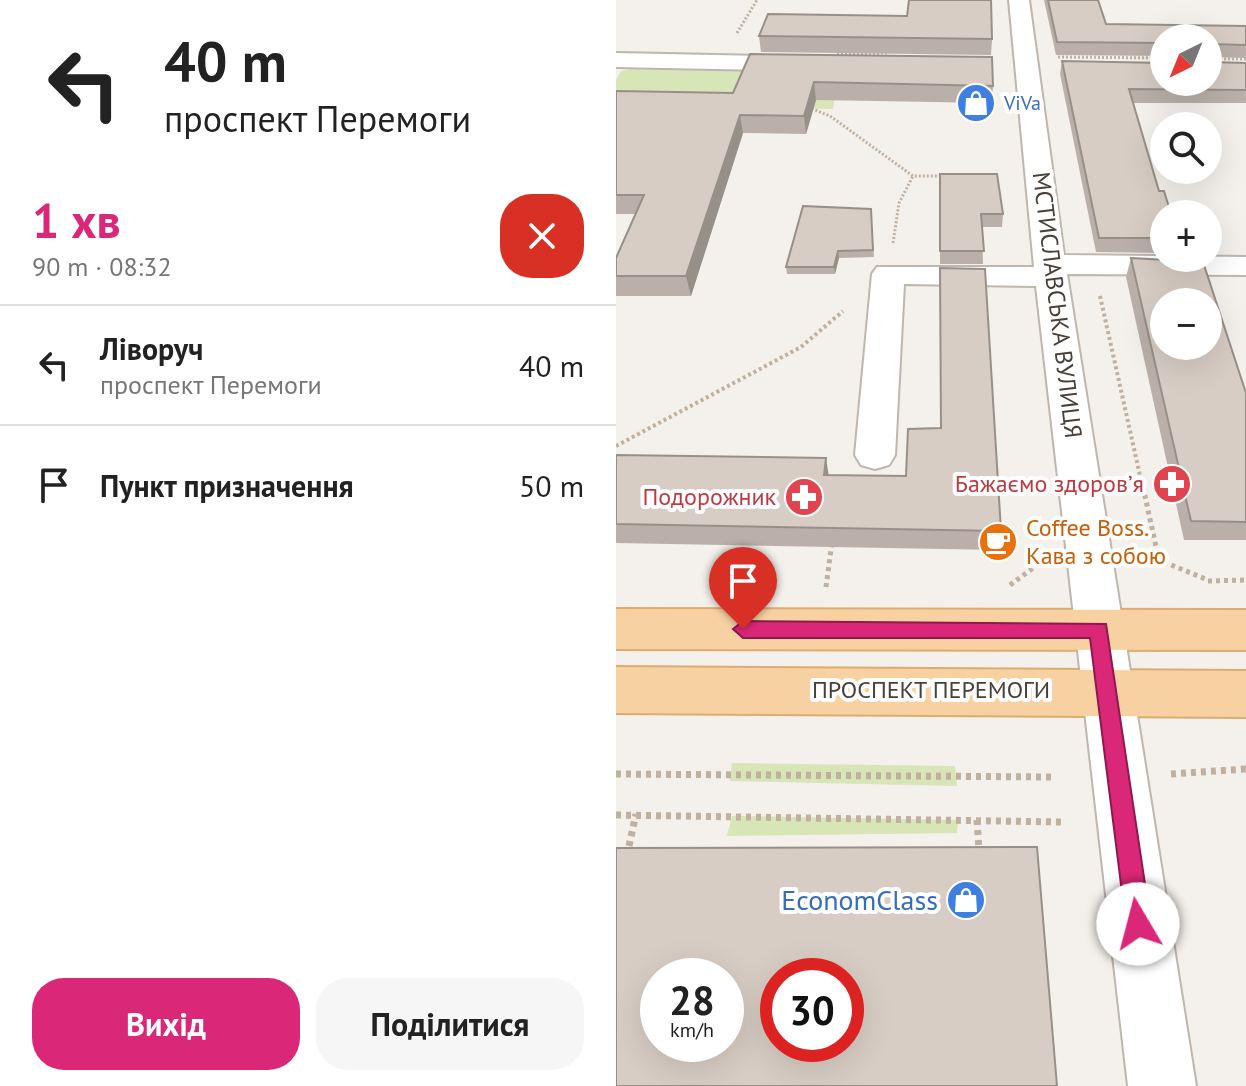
<!DOCTYPE html>
<html lang="uk">
<meta charset="utf-8">
<style>
:root{--surface:#fff;--page:#f6f6f6;--text:#222;--muted:#767676;--line:#e0e0e0;--accent:#db2777}
body{margin:0;font-family:"PT Sans",sans-serif;background:var(--page);color:var(--text);height:100vh;display:flex;flex-direction:column;font-size:30px;white-space:nowrap}
*{box-sizing:border-box;margin:0}
p{font-size:26px;color:var(--muted)}
.icon{flex:none;width:44px;height:44px;fill:none;stroke:currentColor;stroke-width:2;stroke-linecap:round;stroke-linejoin:round}
.map{position:relative;flex:1;overflow:hidden}
.drawer{display:flex;flex-direction:column;background:var(--surface);width:616px}
.drawer>*{flex:none}
.top-card{background:#fff;color:var(--text);overflow:hidden}
.needle{width:52px;rotate:223deg}
.fabs{position:absolute;left:534px;top:24px;display:grid;gap:16px}
.fabs a{display:grid;place-items:center;width:72px;height:72px;border-radius:50%;background:var(--surface);box-shadow:0 8px 32px #0002;font-size:40px}
.speed{position:absolute;left:24px;top:958px;display:flex;gap:16px;font-size:40px;font-weight:700;text-align:center}
.speed>*{display:grid;place-content:center;width:104px;height:104px;border-radius:50%;background:var(--surface);box-shadow:0 8px 32px #0002;line-height:1}
.speed small{font-size:20px;font-weight:400}
.speed .limit{border:12px solid #d22;background:#fff;color:#111}
.pin{position:absolute;display:grid;place-items:center;width:68px;height:68px;color:#fff;margin:-82px -34px;border-radius:50% 50% 50% 0;rotate:-45deg;box-shadow:0 0 8px #0007}
.pin .icon{rotate:45deg}
.me{position:absolute;width:88px;margin:-44px;rotate:352deg;stroke-linejoin:round;filter:drop-shadow(0 0 6px #0008)}
.turn{display:flex;align-items:center;gap:28px;height:168px;padding:0 32px;font-size:36px}
.turn .icon{width:104px;height:104px;stroke-width:2.5}
.turn b{display:block;font-size:56px;line-height:68px}
.round{display:grid;place-items:center;flex:none;width:84px;height:84px;border-radius:32px;background:var(--page)}
.summary{display:flex;align-items:center;justify-content:space-between;height:136px;padding:0 32px}
h1{font-size:48px;font-weight:600;line-height:60px;color:var(--accent)}
.primary-button{display:flex;gap:16px;margin-top:auto;padding:16px 32px}
.primary-button a{flex:1;height:92px;border-radius:32px;background:var(--accent);color:#fff;font-size:32px;font-weight:600;line-height:92px;text-align:center}
.primary-button a+a{background:var(--page);color:var(--text)}
ul{padding:0;list-style:none}
li{display:flex;align-items:center;gap:24px;height:120px;padding:0 32px;border-top:2px solid var(--line)}
li div{flex:1}
li b{display:block;font-size:30px}
li em{font-style:normal}
main{display:flex;flex:1;min-height:0}
.map>svg:first-child{display:block}
.green{fill:#d7e5b7}
.lines{fill:none;stroke-linecap:round;stroke-linejoin:round}
.minor-casing{stroke:#bfb6ae;stroke-width:4}
.major-casing{stroke:#dcac71;stroke-width:4}
.path-far3{stroke:#c0b0a0;stroke-width:3;stroke-dasharray:2 2;stroke-linecap:butt}
.path-far2{stroke:#c0b0a0;stroke-width:4;stroke-dasharray:3 3;stroke-linecap:butt}
.path-far1{stroke:#c0b0a0;stroke-width:5;stroke-dasharray:4 4;stroke-linecap:butt}
.path{stroke:#c0b0a0;stroke-width:7;stroke-dasharray:5 5;stroke-linecap:butt}
.minor{fill:#fff;fill-rule:evenodd}
.major{fill:#f7d1a1;fill-rule:evenodd}
.wall{fill:#bab0a9}
.shaded-wall{fill:#979089}
.building{fill:#d8cdc4;stroke:#979089;stroke-width:2;fill-rule:evenodd}
.route{fill:#db2777;stroke:#8e194d;stroke-width:2}
.labels{text-anchor:middle;stroke-width:8;stroke-linejoin:round;paint-order:stroke}
.far-shop-label{font-size:20px;fill:#366cbe;stroke:#fff;text-anchor:start}
.street-label{font-size:24px;fill:#484039;stroke:#fff}
.health-label{font-size:24px;fill:#be3a42;stroke:#fff;text-anchor:end}
.food-label{font-size:24px;fill:#c56008;stroke:#fff;text-anchor:start}
.near-shop-label{font-size:28px;fill:#366cbe;stroke:#fff;text-anchor:end}
</style>
<main>
<section class="drawer">
<div class="top-card">
<div class="turn"><svg class="icon" aria-label="left" viewBox="0 0 24 24"><path d="M17 20v-9H6M10 6l-5 5 5 5"/></svg><div><b>40 m</b>проспект Перемоги</div></div>
</div>
<div class="summary"><div><h1>1 хв</h1><p>90 m · 08:32</p></div><a class="round" style="background:#d93025;color:#fff"><svg class="icon" aria-label="close" viewBox="0 0 24 24"><path d="M6 6l12 12M18 6L6 18"/></svg></a></div>
<ul>
<li><svg class="icon" aria-label="left" viewBox="0 0 24 24"><path d="M17 20v-9H6M10 6l-5 5 5 5"/></svg><div><b>Ліворуч</b><p>проспект Перемоги</p></div><em>40 m</em></li>
<li><svg class="icon" aria-label="arrive" viewBox="0 0 24 24"><path d="M6 21V4h12l-3 4 3 4H6"/></svg><div><b>Пункт призначення</b></div><em>50 m</em></li>
</ul>
<div class="primary-button"><a>Вихід</a><a>Поділитися</a></div>
</section>
<div class="map">
<svg width="630" height="1086" viewBox="0 0 630 1086">
<rect width="100%" height="100%" fill="#f4f0eb"/>
<g class="green">
<polygon points="36,65 223,74 217,109 0,107 0,80 5,71"/>
<polygon points="116,763 339,766 341,786 114,781"/>
<polygon points="116,816 342,820 341,833 111,836"/>
</g>
<g class="lines">
<defs>
<g id="minor">
<polygon points="393,0 413,0 448,255 630,257 630,275 451,274 580,1086 512,1086 420,286 288,284 279,455 273,465 259,469 245,465 239,455 256,274 261,267 418,267"/>
<polygon points="0,53 190,57 201,64 190,71 0,67"/>
</g>
<g id="major">
<polygon points="0,609 630,610 630,650 0,649"/>
<polygon points="0,667 630,671 630,717 0,713"/>
</g>
</defs>
<use href="#minor" class="minor-casing"/>
<use href="#major" class="major-casing"/>
<g class="path-far3">
<polyline points="121,33 141,0"/>
<polyline points="221,54 271,53"/>
<polyline points="442,57 548,58"/>
<polyline points="592,59 630,59"/>
<polyline points="192,107 214,116 297,176 329,176"/>
<polyline points="277,243 283,203 297,176"/>
</g>
<g class="path-far2">
<polyline points="484,296 527,489"/>
<polyline points="0,446 185,347 227,311"/>
</g>
<g class="path-far1">
<polyline points="527,487 543,560 592,580"/>
<polyline points="592,581 630,580"/>
<polyline points="394,585 424,563 424,559"/>
<polyline points="210,587 216,542"/>
</g>
<g class="path">
<polyline points="0,774 436,777"/>
<polyline points="555,774 630,769"/>
<polyline points="0,815 445,822"/>
<polyline points="361,820 363,850"/>
<polyline points="13,846 20,814"/>
</g>
<use href="#minor" class="minor"/>
<use href="#major" class="major"/>
</g>
<g class="wall">
<polygon points="428,0 482,0 490,24 630,26 630,58 593,57 593,62 630,63 630,103 517,103 548,214 548,253 480,252 444,74 446,61 592,82 548,38 548,56 440,55"/>
<polygon points="143,36 376,39 375,55 145,52"/>
<polygon points="134,54 377,86 376,103 200,100 190,134 127,133 75,296 0,296 0,276 20,214 0,214 0,91 117,93"/>
<polygon points="324,174 387,214 386,227 366,227 367,264 324,264"/>
<polygon points="255,209 258,257 223,258 219,274 171,274 170,267"/>
<polygon points="515,258 630,393 630,540 568,540 510,277"/>
<polygon points="0,455 213,475 385,531 383,550 0,543"/>
</g>
<g class="shaded-wall">
<polygon points="198,82 200,100 190,134 188,116"/>
<polygon points="124,115 127,133 75,296 70,276"/>
<polygon points="222,251 223,258 219,274 218,267"/>
<polygon points="210,458 213,477 208,475"/>
</g>
<g class="building">
<polygon points="293,0 375,0 376,39 143,36 152,14 291,16"/>
<polygon points="432,0 482,0 490,24 630,26 630,45 593,44 593,62 630,63 630,90 513,89 543,191 548,191 555,214 548,214 548,238 483,238 446,61 548,63 548,82 592,82 592,38 548,38 548,43 441,42"/>
<polygon points="134,54 376,57 377,86 198,82 188,116 124,115 70,276 0,276 0,258 28,195 0,195 0,91 117,93"/>
<polygon points="324,174 381,174 387,214 365,214 368,251 324,251"/>
<polygon points="187,206 255,209 257,250 222,251 218,267 170,267"/>
<path d="M515,258L587,262L630,393V522L575,521ZM548,302H592V346H548Z"/>
<polygon points="324,268 369,269 385,531 0,524 0,455 210,458 208,475 290,476 292,429 325,428"/>
<path d="M421,847L441,1086H0V848ZM42,976H110V1044H42ZM162,976H230V1044H162Z"/>
</g>
<polygon class="route" points="127,621 490,624 535,924 531,933 522,937 513,933 510,924 474,638 127,638 117,629"/>
<defs>
<symbol id="shop-disc" viewBox="-11 -11 22 22"><circle r="9.5" fill="#3f7fe0" stroke="#fff"/><path d="M-5-2.5h2.3a2.7 3.5 0 0 1 5.4 0H5L5.5 6h-11ZM-1.5-2.5h3a1.5 2.3 0 0 0-3 0Z" fill="#fff"/></symbol>
<symbol id="pharmacy-disc" viewBox="-11 -11 22 22"><circle r="9.5" fill="#e0444e" stroke="#fff"/><path d="M-2-6h4v4h4v4h-4v4h-4v-4h-4v-4h4Z" fill="#fff"/></symbol>
<symbol id="cafe-disc" viewBox="-11 -11 22 22"><circle r="9.5" fill="#e8710a" stroke="#fff"/><path d="M-5.5-4.5H6V0H3Q3 3.5 0 3.5H-2.5Q-5.5 3.5-5.5 0ZM3-3.2v2h1.7v-2ZM-6 4.5H4V6H-6Z" fill="#fff"/></symbol>
</defs>
<g fill-rule="evenodd">
<use href="#shop-disc" x="338" y="81" width="44" height="44"/>
<use href="#pharmacy-disc" x="534" y="462" width="44" height="44"/>
<use href="#pharmacy-disc" x="166" y="475" width="44" height="44"/>
<use href="#cafe-disc" x="360" y="520" width="44" height="44"/>
<use href="#shop-disc" x="328" y="878" width="44" height="44"/>
</g>
<g class="labels">
<g class="far-shop-label">
<text x="388" y="110">ViVa</text>
</g>
<g class="street-label">
<text transform="translate(441 305) rotate(83)" y="8">МСТИСЛАВСЬКА ВУЛИЦЯ</text>
<text x="315" y="698">ПРОСПЕКТ ПЕРЕМОГИ</text>
</g>
<g class="health-label">
<text x="528" y="492">Бажаємо здоровʼя</text>
<text x="160" y="505">Подорожник</text>
</g>
<g class="food-label">
<text x="410" y="536">Coffee Boss.<tspan x="410" dy="28">Кава з собою</tspan></text>
</g>
<g class="near-shop-label">
<text x="322" y="910">EconomClass</text>
</g>
</g>
</svg>
<div class="fabs">
<a><svg class="needle" viewBox="-14 -14 28 28"><path d="M0-13l5 13h-10z" fill="#e53935"/><path d="M0 13l5-13h-10z" fill="#767676"/></svg></a>
<a><svg class="icon" aria-label="search" viewBox="0 0 24 24"><circle cx="10" cy="10" r="6"/><path d="M15 15l6 6"/></svg></a>
<a>+</a>
<a>−</a>
</div>
<div class="speed"><div>28<small>km/h</small></div><div class="limit">30</div></div>
<div class="pin" style="left:127px;top:629px;background:#d93025"><svg class="icon" aria-label="arrive" viewBox="0 0 24 24"><path d="M6 21V4h12l-3 4 3 4H6"/></svg></div>
<svg class="me" style="left:522px;top:924px" viewBox="-20 -20 40 40"><circle r="19" fill="#fff"/><path d="M0-13L10 11 0 6-10 11z" fill="#db2777"/></svg>
</div>
</main>
